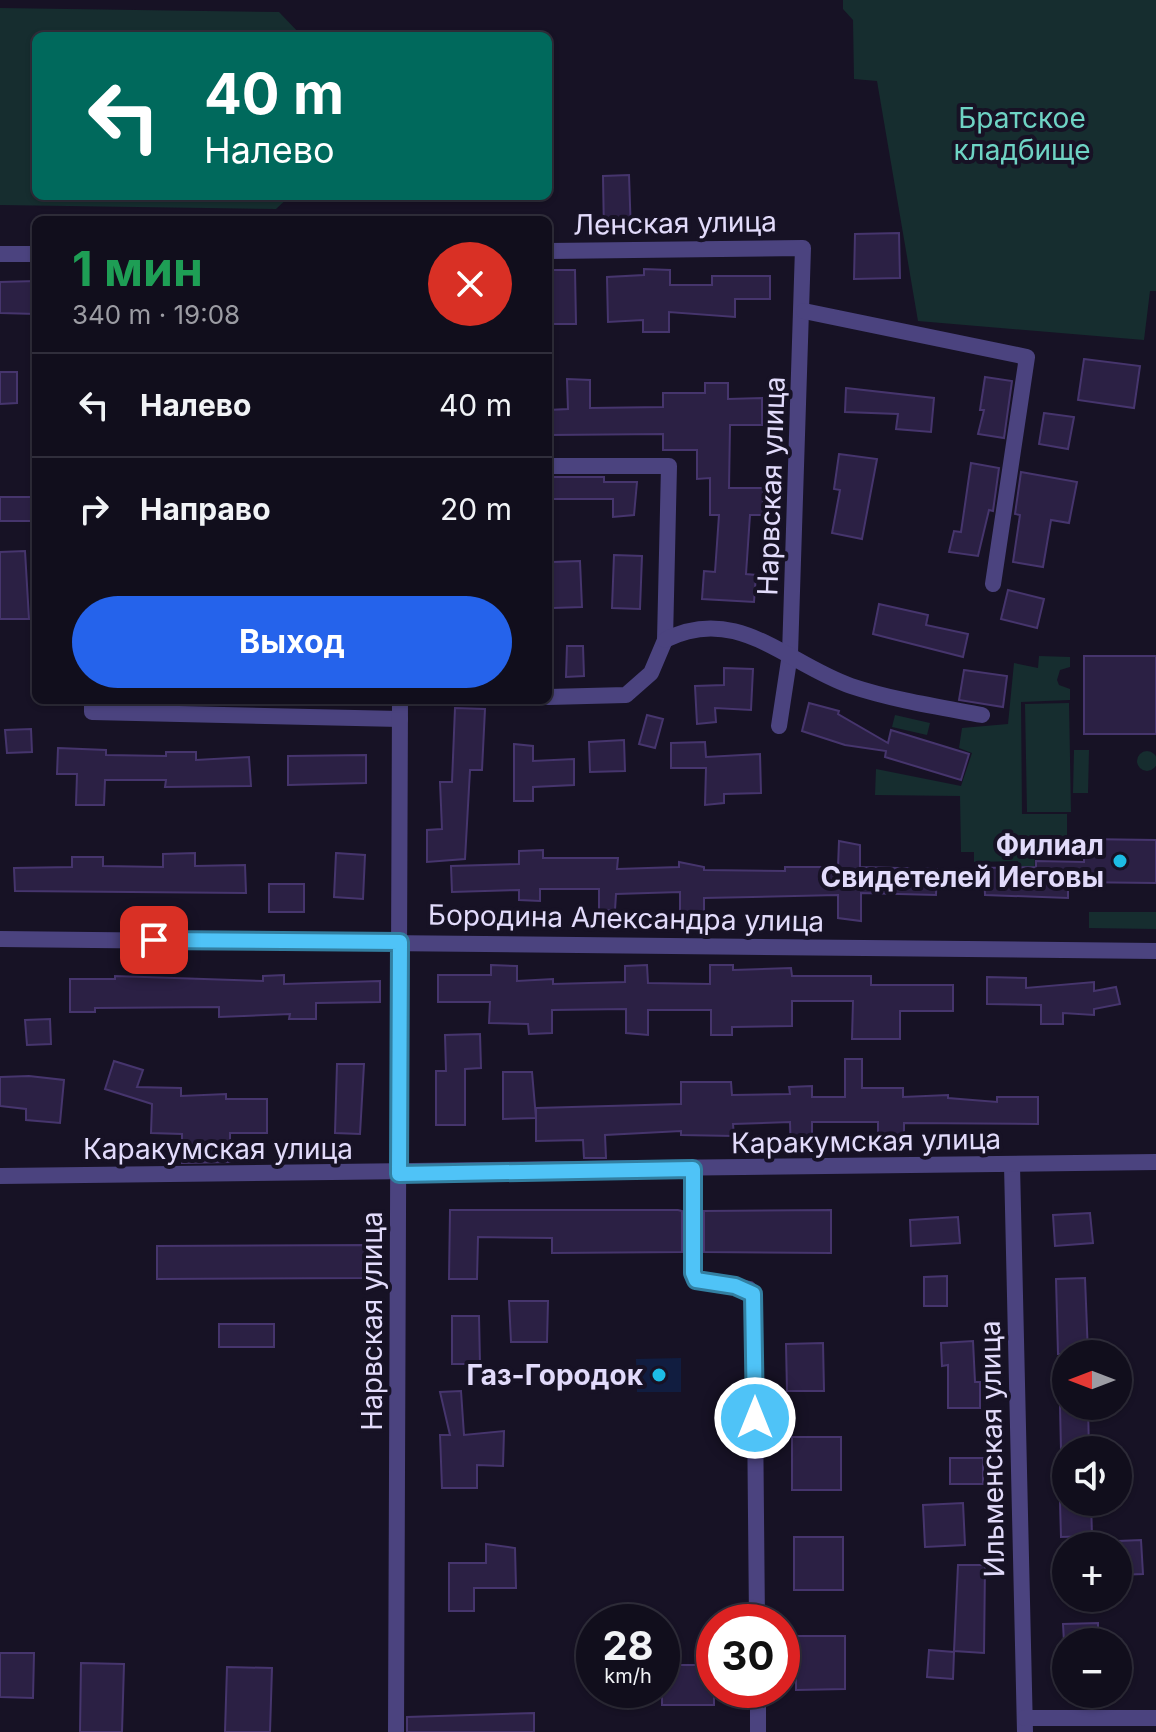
<!DOCTYPE html>
<html lang="ru">
<meta charset="utf-8">
<style>
:root{--surface:#110e1c;--page:#1e1c29;--text:#f1f3f6;--muted:#9c9ca3;--line:#302e3b;--accent:#2563eb}
body{margin:0;font-family:Inter,sans-serif;background:var(--page);color:var(--text);height:100vh;display:flex;flex-direction:column;font-size:30px;white-space:nowrap}
*{box-sizing:border-box;margin:0}
p{font-size:26px;color:var(--muted)}
.icon{flex:none;width:44px;height:44px;fill:none;stroke:currentColor;stroke-width:2;stroke-linecap:round;stroke-linejoin:round}
.map{position:relative;flex:1;overflow:hidden}
.drawer{position:absolute;left:32px;top:216px;width:520px;height:488px;display:flex;flex-direction:column;background:var(--surface);border-radius:12px;box-shadow:0 2px 6px #0004,0 0 0 2px var(--line)}
.drawer>*{flex:none}
.hud{position:absolute;left:32px;top:32px;width:520px;height:168px;border-radius:12px;box-shadow:0 2px 6px #0004,0 0 0 2px var(--line);background:#00695c;color:#fff;overflow:hidden}
.needle{width:52px;rotate:270deg}
.fabs{position:absolute;left:1052px;top:1340px;display:grid;gap:16px}
.fabs a{display:grid;place-items:center;width:80px;height:80px;border-radius:50%;background:var(--surface);box-shadow:0 2px 6px #0004,0 0 0 2px var(--line);font-size:40px}
.speed{position:absolute;left:576px;top:1604px;display:flex;gap:16px;font-size:40px;font-weight:700;text-align:center}
.speed>*{display:grid;place-content:center;width:104px;height:104px;border-radius:50%;background:var(--surface);box-shadow:0 2px 6px #0004,0 0 0 2px var(--line);line-height:1}
.speed small{font-size:20px;font-weight:400}
.speed .limit{border:12px solid #d22;background:#fff;color:#111}
.pin{position:absolute;display:grid;place-items:center;width:68px;height:68px;color:#fff;margin:-34px;border-radius:16px;box-shadow:0 4px 12px #0006}
.me{position:absolute;width:88px;margin:-44px;rotate:0deg;stroke-linejoin:round;filter:drop-shadow(0 0 6px #0008)}
.turn{display:flex;align-items:center;gap:28px;height:168px;padding:0 40px;font-size:36px}
.turn .icon{width:104px;height:104px;stroke-width:2.5}
.turn b{display:block;font-size:56px;line-height:68px}
.round{display:grid;place-items:center;flex:none;width:84px;height:84px;border-radius:42px;background:var(--page)}
.head{display:flex;align-items:center;justify-content:space-between;height:136px;padding:0 40px}
h1{font-size:48px;font-weight:700;line-height:60px;color:#1e9e55}
.action{display:flex;gap:16px;margin-top:auto;padding:16px 40px}
.action a{flex:1;height:92px;border-radius:48px;background:var(--accent);color:#fff;font-size:32px;font-weight:700;line-height:92px;text-align:center}
ul{padding:0;list-style:none}
li{display:flex;align-items:center;gap:24px;height:104px;padding:0 40px;border-top:2px solid var(--line)}
li div{flex:1}
li b{display:block;font-size:30px}
li em{font-style:normal}
.map>svg:first-child{display:block}
.green{fill:#162d2f}
.water{fill:#111d40}
.building{fill:#2b2044;stroke:#46356d;stroke-width:2}
.lines{fill:none;stroke-linecap:round;stroke-linejoin:round}
.minor{stroke:#4b437f;stroke-width:16}
.route-casing{stroke:#337fa1;stroke-width:20}
.route{stroke:#4fc3f7;stroke-width:14}
.poi-dot{fill:#1dbce5;stroke:#171225;stroke-width:3}
.labels{text-anchor:middle;stroke-width:8;stroke-linejoin:round;paint-order:stroke}
.park-label{font-size:28px;fill:#6ed3c4;stroke:#171225}
.street-label{font-size:28px;fill:#e2dbfb;stroke:#171225}
.poi-label{font-size:28px;font-weight:bold;fill:#e2dbfb;stroke:#171225;text-anchor:end}
</style>
<div class="map">
<svg width="1156" height="1732" viewBox="0 0 1156 1732">
<rect width="100%" height="100%" fill="#171225"/>
<g class="green">
<polygon points="843,0 1156,0 1156,291 1150,291 1144,340 918,321 877,81 854,79 853,20 843,9"/>
<polygon points="0,8 279,12 302,36 36,36 36,196 290,196 276,209 0,205"/>
<polygon points="1039,656 1070,657 1070,667 1060,670 1057,680 1059,685 1070,689 1070,700 1021,702 1022,814 1067,814 1067,841 1035,842 1034,897 1020,897 1018,861 974,862 974,852 961,852 960,796 875,795 876,769 961,786 972,753 959,748 962,728 1008,724 1014,663 1038,668"/>
<polygon points="1069,703 1071,812 1027,812 1025,704"/>
<polygon points="895,715 930,723 927,735 892,727"/>
<polygon points="1074,750 1089,750 1088,793 1073,793"/>
<circle cx="1147" cy="761" r="10"/>
<polygon points="1089,912 1156,912 1156,929 1089,928"/>
</g>
<polygon class="water" points="681,1358 681,1392 637,1392 636,1359"/>
<g class="building">
<polygon points="629,175 631,234 604,234 603,176"/>
<polygon points="899,233 900,278 854,279 855,234"/>
<polygon points="644,269 670,270 670,285 712,285 712,276 770,276 770,299 735,299 735,317 669,312 669,332 643,332 643,320 608,322 607,277 644,275"/>
<polygon points="548,270 575,270 576,324 548,324"/>
<polygon points="36,281 36,314 0,313 0,282"/>
<polygon points="1084,359 1140,366 1134,408 1078,400"/>
<polygon points="0,372 17,372 17,403 0,404"/>
<polygon points="985,377 1012,381 1004,438 978,434 984,410 980,410"/>
<polygon points="567,379 590,380 590,408 663,407 663,393 705,393 705,383 728,383 728,399 762,398 762,425 730,425 729,488 763,488 763,515 750,515 746,574 756,575 754,602 702,599 704,571 715,572 719,515 710,515 710,478 697,479 697,450 663,450 663,434 548,435 548,410 568,409"/>
<polygon points="846,388 934,398 931,432 896,429 898,414 845,412"/>
<polygon points="1044,413 1074,417 1068,449 1039,444"/>
<polygon points="839,454 877,459 862,539 832,533 840,490 834,489"/>
<polygon points="971,463 999,468 993,511 989,510 978,556 949,552 954,531 961,532"/>
<polygon points="1021,472 1077,482 1069,523 1051,520 1043,567 1013,562 1020,515 1015,514"/>
<polygon points="548,477 604,477 604,482 637,482 634,515 613,517 613,499 548,499"/>
<rect x="0" y="497" width="35" height="24"/>
<polygon points="25,551 29,619 0,619 0,552"/>
<polygon points="614,555 642,556 640,609 612,608"/>
<polygon points="580,561 582,607 553,608 552,562"/>
<polygon points="1008,590 1044,599 1037,628 1001,619"/>
<polygon points="879,604 928,615 926,625 968,634 963,657 873,634"/>
<polygon points="567,646 583,646 584,676 566,677"/>
<rect x="1084" y="656" width="72" height="78"/>
<polygon points="724,668 753,669 751,710 715,708 716,722 697,724 695,686 724,685"/>
<polygon points="964,670 1007,676 1003,707 959,700"/>
<polygon points="809,703 839,711 838,714 888,743 891,730 969,754 961,780 885,757 886,751 845,745 802,731"/>
<polygon points="455,708 485,709 482,770 470,770 465,859 427,862 427,830 442,829 440,782 452,782"/>
<polygon points="647,715 663,719 655,748 639,744"/>
<polygon points="31,729 32,752 7,753 5,730"/>
<polygon points="624,740 625,771 590,772 589,742"/>
<polygon points="705,742 706,757 760,754 761,793 724,794 724,803 705,805 706,768 671,768 671,743"/>
<polygon points="514,744 533,746 533,761 574,759 574,785 533,787 533,801 514,801"/>
<polygon points="58,748 106,750 106,755 166,756 166,752 196,752 196,760 249,757 251,786 165,787 166,780 105,780 104,805 76,805 77,774 57,774"/>
<polygon points="366,755 366,783 288,785 288,756"/>
<polygon points="1084,839 1156,840 1156,883 1068,882 1068,898 985,895 984,868 1036,867 1036,861 1084,862"/>
<polygon points="839,841 860,845 860,867 937,869 936,895 861,893 861,921 838,918 838,895 704,898 704,921 680,914 680,892 616,894 615,910 599,911 599,889 540,889 540,901 519,900 519,890 452,892 451,866 519,864 519,851 543,850 543,858 618,858 617,869 679,867 679,862 704,867 704,870 785,871 785,867 838,867"/>
<polygon points="195,853 195,866 245,865 246,893 15,891 14,868 72,867 72,857 103,857 103,866 163,867 163,854"/>
<polygon points="336,853 365,855 363,899 334,897"/>
<rect x="269" y="884" width="35" height="28"/>
<polygon points="491,965 517,966 517,981 553,979 553,984 625,982 625,966 647,965 648,983 710,984 710,965 733,965 733,970 791,968 792,976 871,976 871,985 953,985 953,1011 900,1011 900,1039 852,1039 853,1001 792,1001 792,1026 732,1027 732,1035 711,1035 711,1010 648,1010 648,1035 626,1033 626,1009 552,1010 552,1033 529,1034 528,1024 489,1023 490,1002 438,1002 438,975 491,975"/>
<polygon points="284,975 284,984 380,981 380,1002 316,1003 316,1019 289,1019 290,1014 219,1017 219,1007 95,1008 95,1012 70,1012 70,979 115,979 115,976 263,981 263,976"/>
<polygon points="987,977 1026,978 1026,988 1094,982 1094,991 1116,987 1120,1004 1094,1009 1094,1015 1063,1013 1063,1024 1041,1024 1041,1005 987,1004"/>
<polygon points="50,1019 51,1044 27,1045 25,1020"/>
<polygon points="480,1034 481,1068 465,1069 465,1125 436,1125 436,1071 446,1071 445,1035"/>
<polygon points="845,1059 862,1059 862,1088 903,1088 903,1097 948,1095 948,1098 997,1102 997,1097 1038,1097 1038,1124 904,1123 904,1137 878,1139 878,1122 812,1122 812,1152 791,1155 790,1122 733,1124 734,1136 681,1135 681,1131 605,1135 606,1158 584,1158 583,1140 536,1141 536,1108 681,1104 681,1082 731,1082 732,1095 790,1094 789,1087 812,1086 812,1097 845,1097"/>
<polygon points="114,1061 143,1070 137,1087 181,1088 181,1096 226,1094 226,1099 267,1099 267,1133 230,1133 230,1162 182,1163 182,1134 151,1133 152,1104 105,1089"/>
<polygon points="337,1064 364,1064 360,1134 335,1133"/>
<polygon points="503,1072 532,1072 536,1118 503,1119"/>
<polygon points="29,1076 64,1080 60,1123 26,1120 26,1109 0,1106 0,1077"/>
<polygon points="450,1210 678,1210 682,1211 682,1252 552,1253 552,1238 478,1237 477,1279 449,1279"/>
<polygon points="831,1210 831,1253 704,1252 704,1211"/>
<polygon points="1090,1213 1093,1243 1055,1246 1053,1215"/>
<polygon points="958,1217 960,1243 911,1246 910,1220"/>
<polygon points="368,1245 369,1278 157,1279 157,1246"/>
<polygon points="947,1276 947,1306 924,1306 924,1277"/>
<polygon points="1085,1278 1088,1354 1058,1354 1056,1279"/>
<polygon points="509,1301 548,1301 547,1342 511,1342"/>
<polygon points="452,1316 479,1316 480,1364 452,1364"/>
<rect x="219" y="1324" width="55" height="23"/>
<polygon points="973,1341 975,1382 980,1382 980,1408 948,1408 948,1365 942,1366 941,1343"/>
<polygon points="823,1343 824,1391 787,1391 786,1344"/>
<polygon points="461,1391 464,1435 504,1431 503,1466 477,1465 477,1488 442,1488 440,1435 450,1435 440,1392"/>
<polygon points="1060,1406 1088,1406 1089,1450 1061,1450"/>
<rect x="792" y="1437" width="49" height="53"/>
<rect x="950" y="1458" width="33" height="26"/>
<polygon points="1060,1502 1091,1502 1092,1536 1061,1537"/>
<polygon points="963,1503 965,1545 925,1547 923,1505"/>
<rect x="794" y="1537" width="49" height="53"/>
<polygon points="1141,1540 1143,1574 1118,1575 1118,1541"/>
<polygon points="486,1544 515,1548 516,1588 474,1588 474,1611 449,1611 449,1563 486,1563"/>
<polygon points="958,1565 985,1565 984,1653 954,1651"/>
<polygon points="1098,1623 1098,1642 1064,1642 1063,1624"/>
<polygon points="796,1636 845,1636 845,1689 796,1690"/>
<polygon points="929,1650 954,1652 953,1679 927,1677"/>
<polygon points="0,1653 34,1653 33,1698 0,1697"/>
<polygon points="81,1663 124,1664 122,1732 80,1732"/>
<rect x="662" y="1665" width="52" height="40"/>
<polygon points="227,1667 272,1668 270,1732 225,1732"/>
<polygon points="534,1713 534,1732 407,1732 407,1717"/>
</g>
<g class="lines">
<g class="minor">
<polyline points="548,251 803,248 790,654 779,726"/>
<polyline points="0,254 36,254"/>
<polyline points="804,311 1027,357 993,584"/>
<polyline points="548,466 669,466 665,640 651,673 626,695 548,697"/>
<path d="M665,640C737,603 787,664 851,686C893,700 939,707 982,715"/>
<polyline points="92,700 92,712 400,719"/>
<polyline points="0,939 1156,951"/>
<polyline points="1012,1165 1025,1732"/>
<polyline points="693,1169 693,1273 696,1280 749,1289 754,1302 757,1622"/>
<polyline points="0,1176 1156,1162"/>
<polyline points="758,1690 758,1732"/>
<polyline points="1025,1718 1156,1718"/>
<polyline points="396,1732 400,700"/>
</g>
</g>
<g class="lines">
<defs>
<polyline id="route" points="154,940 400,942 399,1174 693,1169 693,1273 696,1280 735,1286 753,1294 755,1418"/>
</defs>
<use href="#route" class="route-casing"/>
<use href="#route" class="route"/>
</g>
<g class="poi-dot">
<circle cx="1120" cy="861" r="8"/>
<circle cx="659" cy="1375" r="8"/>
</g>
<g class="labels">
<g class="park-label">
<text x="1022" y="128">Братское<tspan x="1022" dy="32">кладбище</tspan></text>
</g>
<g class="street-label">
<text transform="translate(675 223) rotate(-1)" y="10">Ленская улица</text>
<text transform="translate(771 486) rotate(-88)" y="10">Нарвская улица</text>
<text transform="translate(626 918) rotate(1)" y="10">Бородина Александра улица</text>
<text transform="translate(866 1141) rotate(-1)" y="10">Каракумская улица</text>
<text x="218" y="1159">Каракумская улица</text>
<text transform="translate(372 1321) rotate(-90)" y="10">Нарвская улица</text>
<text transform="translate(992 1449) rotate(-91)" y="10">Ильменская улица</text>
</g>
<g class="poi-label">
<text x="1104" y="855">Филиал<tspan x="1104" dy="32">Свидетелей Иеговы</tspan></text>
<text x="643" y="1385">Газ-Городок</text>
</g>
</g>
</svg>
<div class="fabs">
<a><svg class="needle" viewBox="-14 -14 28 28"><path d="M0-13l5 13h-10z" fill="#e53935"/><path d="M0 13l5-13h-10z" fill="#9c9ca3"/></svg></a>
<a><svg class="icon" aria-label="sound" viewBox="0 0 24 24"><path d="M4 9h4l5-4v14l-5-4H4zM17 9q2 3 0 6"/></svg></a>
<a>+</a>
<a>−</a>
</div>
<div class="speed"><div>28<small>km/h</small></div><div class="limit">30</div></div>
<div class="pin" style="left:154px;top:940px;background:#d93025"><svg class="icon" aria-label="arrive" viewBox="0 0 24 24"><path d="M6 21V4h12l-3 4 3 4H6"/></svg></div>
<svg class="me" style="left:755px;top:1418px" viewBox="-20 -20 40 40"><circle r="17" fill="#4fc3f7" stroke="#fff" stroke-width="3"/><path d="M0-11L8 9 0 5-8 9z" fill="#fff"/></svg>
<div class="hud">
<div class="turn"><svg class="icon" aria-label="left" viewBox="0 0 24 24"><path d="M17 20v-9H6M10 6l-5 5 5 5"/></svg><div><b>40 m</b>Налево</div></div>
</div>
<section class="drawer">
<div class="head"><div><h1>1 мин</h1><p>340 m · 19:08</p></div><a class="round" style="background:#d93025;color:#fff"><svg class="icon" aria-label="close" viewBox="0 0 24 24"><path d="M6 6l12 12M18 6L6 18"/></svg></a></div>
<ul>
<li><svg class="icon" aria-label="left" viewBox="0 0 24 24"><path d="M17 20v-9H6M10 6l-5 5 5 5"/></svg><div><b>Налево</b></div><em>40 m</em></li>
<li><svg class="icon" aria-label="right" viewBox="0 0 24 24"><path d="M7 20v-9h11M14 6l5 5-5 5"/></svg><div><b>Направо</b></div><em>20 m</em></li>
</ul>
<div class="action"><a>Выход</a></div>
</section>
</div>
